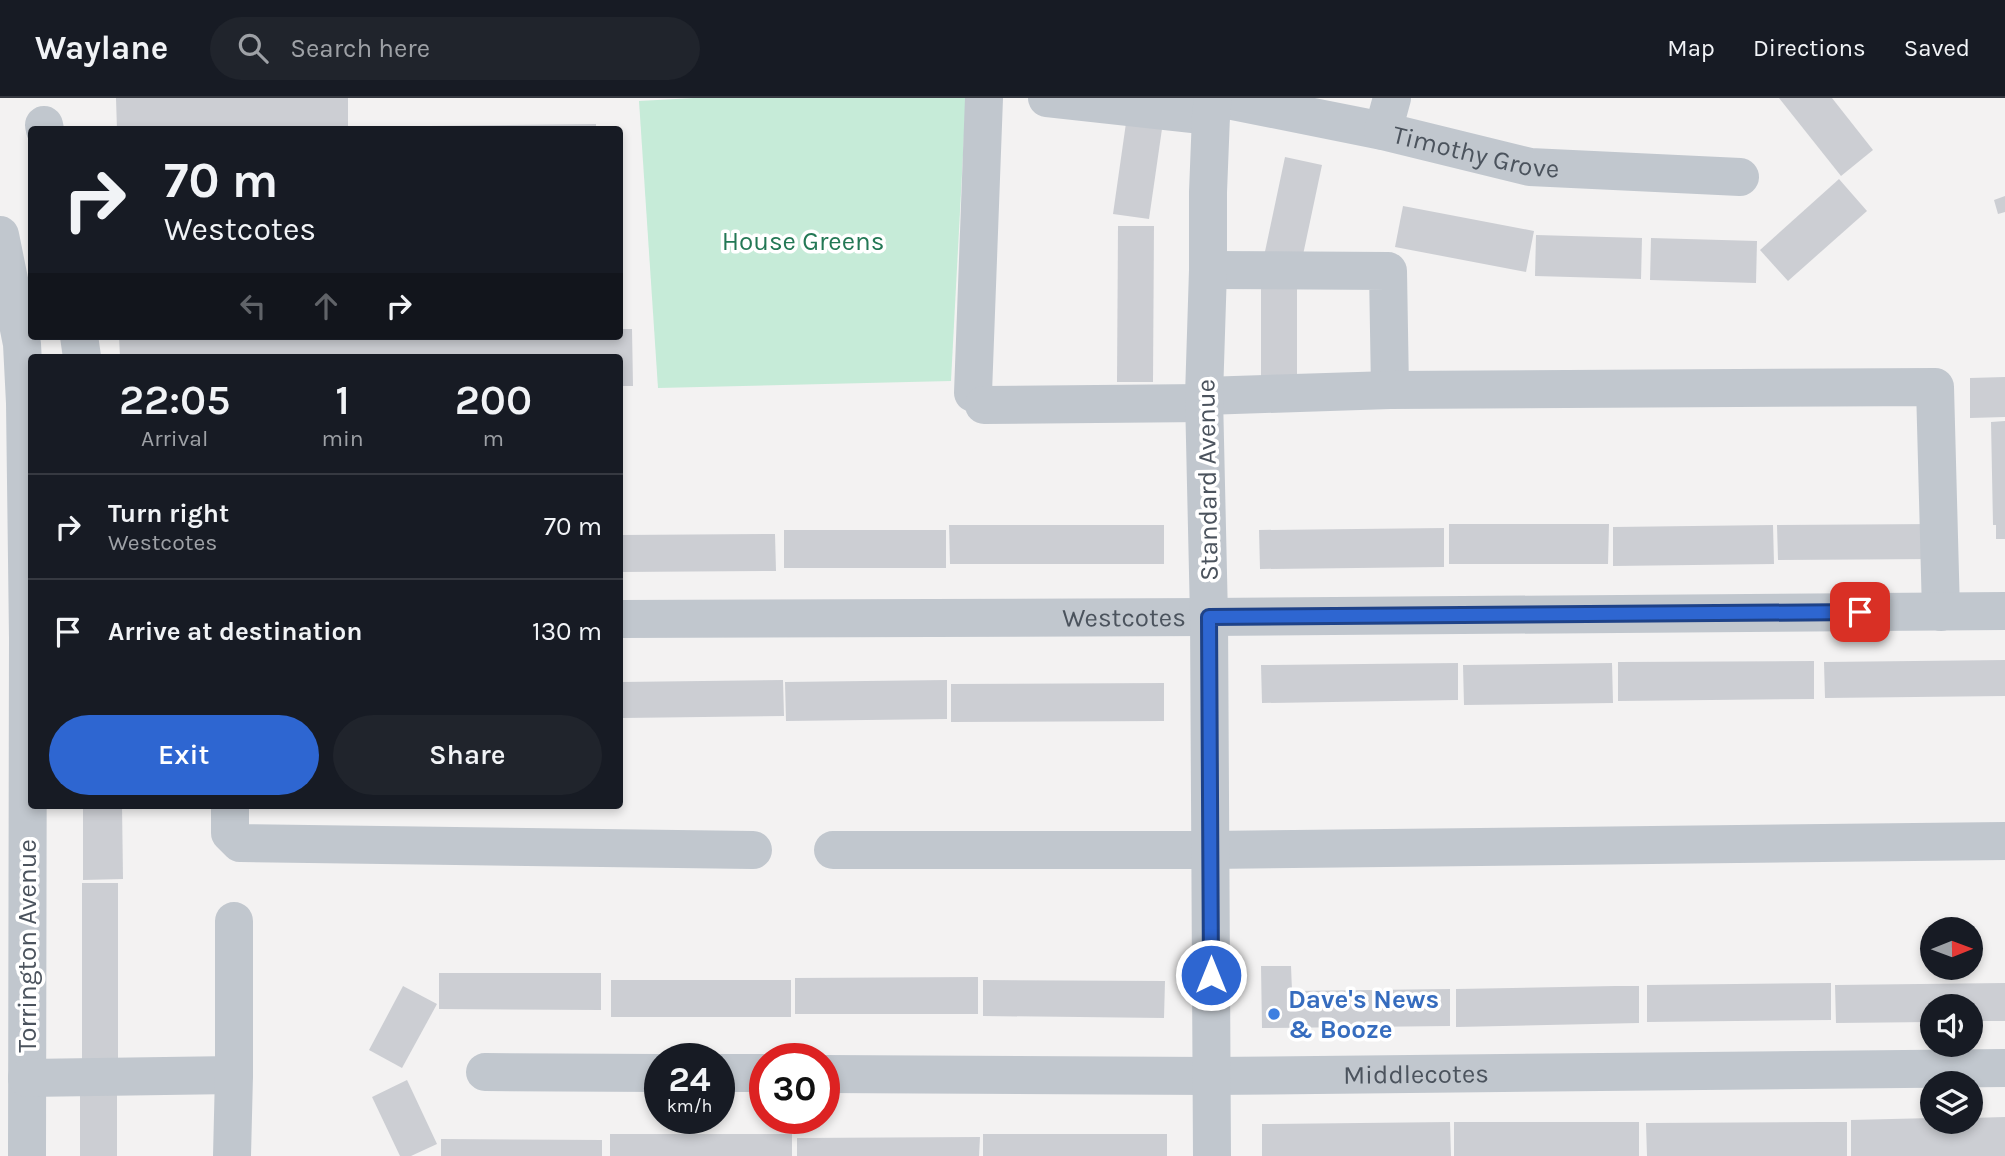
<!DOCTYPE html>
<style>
:root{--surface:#171b24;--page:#20242c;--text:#f1f3f6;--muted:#9ea1a6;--line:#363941;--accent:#2e66d1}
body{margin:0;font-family:Karla,sans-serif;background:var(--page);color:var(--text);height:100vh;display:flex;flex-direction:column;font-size:26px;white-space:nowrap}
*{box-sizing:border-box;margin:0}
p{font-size:23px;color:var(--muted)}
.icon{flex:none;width:38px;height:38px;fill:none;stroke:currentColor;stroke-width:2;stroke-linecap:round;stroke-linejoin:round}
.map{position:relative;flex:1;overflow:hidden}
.panel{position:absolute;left:28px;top:256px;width:595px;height:455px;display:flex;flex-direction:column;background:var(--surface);border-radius:7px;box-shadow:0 4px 10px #0003}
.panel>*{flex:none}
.top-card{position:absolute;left:28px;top:28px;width:595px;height:214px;border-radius:7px;box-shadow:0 4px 10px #0003;background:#171b24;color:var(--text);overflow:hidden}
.needle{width:46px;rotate:89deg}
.controls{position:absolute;left:1920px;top:819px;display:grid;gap:14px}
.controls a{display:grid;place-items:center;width:63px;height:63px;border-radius:50%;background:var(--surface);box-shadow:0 4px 10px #0003;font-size:35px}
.speed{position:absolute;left:644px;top:945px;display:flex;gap:14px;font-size:35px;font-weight:700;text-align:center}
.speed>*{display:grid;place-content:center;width:91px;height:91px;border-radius:50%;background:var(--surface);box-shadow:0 4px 10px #0003;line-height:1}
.speed small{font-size:18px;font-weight:400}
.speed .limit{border:10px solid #d22;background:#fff;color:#111}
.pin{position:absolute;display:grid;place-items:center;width:60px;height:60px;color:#fff;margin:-30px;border-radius:14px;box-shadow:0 4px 10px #0006}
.me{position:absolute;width:77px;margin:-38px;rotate:0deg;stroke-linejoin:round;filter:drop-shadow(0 0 5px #0008)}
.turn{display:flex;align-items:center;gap:24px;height:147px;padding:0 21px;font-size:32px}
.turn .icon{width:91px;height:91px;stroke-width:2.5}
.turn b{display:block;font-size:49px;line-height:60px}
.lanes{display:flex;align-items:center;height:66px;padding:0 21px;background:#0003;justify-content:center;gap:35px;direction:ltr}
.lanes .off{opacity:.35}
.eta{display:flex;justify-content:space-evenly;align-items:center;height:119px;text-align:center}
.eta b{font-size:42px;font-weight:600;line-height:49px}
.button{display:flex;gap:14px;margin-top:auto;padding:14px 21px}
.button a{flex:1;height:80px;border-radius:42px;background:var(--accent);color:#fff;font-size:28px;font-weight:600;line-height:80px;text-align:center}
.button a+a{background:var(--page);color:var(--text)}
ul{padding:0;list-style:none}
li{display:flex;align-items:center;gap:21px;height:105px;padding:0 21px;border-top:2px solid var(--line)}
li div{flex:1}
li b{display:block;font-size:26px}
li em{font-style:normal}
header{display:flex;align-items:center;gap:42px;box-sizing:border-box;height:98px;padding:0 35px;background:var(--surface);border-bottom:2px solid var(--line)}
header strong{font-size:33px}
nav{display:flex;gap:38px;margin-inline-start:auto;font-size:24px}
.search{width:490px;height:63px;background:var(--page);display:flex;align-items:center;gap:18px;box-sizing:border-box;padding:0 24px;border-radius:38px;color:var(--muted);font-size:26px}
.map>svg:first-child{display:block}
.green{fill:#c6ebd8}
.building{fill:#ccced3}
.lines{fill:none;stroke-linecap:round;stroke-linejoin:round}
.minor{stroke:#c1c7ce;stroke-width:38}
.route-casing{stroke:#1e4288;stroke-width:18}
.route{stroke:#2e66d1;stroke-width:12}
.shop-dot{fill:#3f7fe0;stroke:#fff;stroke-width:2.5}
.labels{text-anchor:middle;stroke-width:7;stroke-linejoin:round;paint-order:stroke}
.street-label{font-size:26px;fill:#4b535d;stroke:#fff}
.park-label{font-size:26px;fill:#237855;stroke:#fff}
.shop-label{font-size:26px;font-weight:bold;fill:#366cbe;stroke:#fff;text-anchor:start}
</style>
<header>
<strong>Waylane</strong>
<div class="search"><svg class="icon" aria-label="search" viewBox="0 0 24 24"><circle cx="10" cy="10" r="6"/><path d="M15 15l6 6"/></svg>Search here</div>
<nav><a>Map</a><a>Directions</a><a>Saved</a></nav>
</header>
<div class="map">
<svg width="2005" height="1058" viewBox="0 0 2005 1058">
<rect width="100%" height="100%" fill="#f3f2f2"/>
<polygon class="green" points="694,0 966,0 951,283 658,290 639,3"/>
<g class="building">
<polygon points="116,0 348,0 348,29 596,26 596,32 117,32"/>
<polygon points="1779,0 1832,0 1873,52 1841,78"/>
<polygon points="1128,11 1164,17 1149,121 1113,116"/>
<polygon points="1285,59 1322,67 1300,171 1263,163"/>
<polygon points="1839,81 1867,113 1788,183 1760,152"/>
<polygon points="2005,98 2005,114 1998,116 1994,102"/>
<polygon points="1403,108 1534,133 1526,174 1395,149"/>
<polygon points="1118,128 1154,128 1153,284 1117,284"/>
<polygon points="1536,137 1642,140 1641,181 1535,178"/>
<polygon points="1651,140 1757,143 1756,185 1650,182"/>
<rect x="1261" y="180" width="36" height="105"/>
<polygon points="620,231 632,231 633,288 620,288 620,259 120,259 119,238 620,238"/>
<polygon points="2005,279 2005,319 1970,320 1970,280"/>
<polygon points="2005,323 2005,441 1996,441 1996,427 1993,427 1991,324"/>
<polygon points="1449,426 1609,426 1608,466 1449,466"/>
<polygon points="1936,426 1936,461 1778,462 1777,427"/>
<polygon points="949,427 1164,427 1164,466 950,466"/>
<polygon points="1773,427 1774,466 1613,468 1613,429"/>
<polygon points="1444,430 1444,469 1260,471 1259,432"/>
<rect x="784" y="432" width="162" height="38"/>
<polygon points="775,436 776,473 620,474 620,437"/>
<polygon points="2005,562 2005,598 1825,600 1824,564"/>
<polygon points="1814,563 1814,601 1618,603 1618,564"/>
<polygon points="1458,565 1458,602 1262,605 1261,567"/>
<polygon points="1612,565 1613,605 1464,607 1463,567"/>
<polygon points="783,582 784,618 622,620 621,584"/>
<polygon points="947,582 947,621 786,623 785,584"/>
<polygon points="1164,585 1164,623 951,624 951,586"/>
<polygon points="83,707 122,707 123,781 83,782"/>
<rect x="82" y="785" width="36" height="180"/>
<polygon points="1261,868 1291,868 1292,893 1450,891 1450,928 1262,930"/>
<polygon points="439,875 601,875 601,912 439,911"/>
<polygon points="978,879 978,916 795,916 795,880"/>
<rect x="611" y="882" width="180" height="37"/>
<polygon points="983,882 1165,883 1164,920 983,918"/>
<polygon points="1831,885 1831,922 1647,924 1647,887"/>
<polygon points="2005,885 2005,923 1970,923 1970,908 1932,908 1932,924 1836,925 1835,887"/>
<polygon points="403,888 437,906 402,970 369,952"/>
<polygon points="1615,888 1639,888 1639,925 1456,929 1456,891"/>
<polygon points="407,982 437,1046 411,1058 400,1058 372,999"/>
<rect x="80" y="986" width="37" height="72"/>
<polygon points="2005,1019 2005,1058 1851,1058 1851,1022 1932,1020 1932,1024 1970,1024 1970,1020"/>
<polygon points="1450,1024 1451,1058 1262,1058 1262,1026"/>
<rect x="1454" y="1024" width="185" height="34"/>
<polygon points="1822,1024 1847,1024 1847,1058 1647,1058 1646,1025"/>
<rect x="610" y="1036" width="182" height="22"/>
<rect x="983" y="1036" width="184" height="22"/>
<polygon points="980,1039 979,1058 797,1058 797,1040"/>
<polygon points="441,1041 602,1042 602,1058 441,1058"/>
</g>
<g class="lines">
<g class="minor">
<polyline points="1047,0 1211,18"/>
<path id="s1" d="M1218,0L1383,33L1530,69L1740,79"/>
<polyline points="44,27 45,32"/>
<polyline points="1383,33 1392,0"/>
<polyline points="0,137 22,246 25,305 28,540 27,1058"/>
<polyline points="1208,172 1388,173 1390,292"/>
<polyline points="79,238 82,259"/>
<polyline points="973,295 984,0"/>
<polyline points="1204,298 1390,292 1935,289 1941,514"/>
<polyline points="984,307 1204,305"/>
<path id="s2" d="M620,521L1209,519L2005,513"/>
<polyline points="230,707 230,735 240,745 753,752"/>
<polyline points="833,752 1210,752 2005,743"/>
<polyline points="485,974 660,975"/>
<polyline points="719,975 765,975"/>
<path id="s3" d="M824,976L1211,978L2005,970"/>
<polyline points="27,980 234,977"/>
<polyline points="232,1058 234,977 234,823"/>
<polyline points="1212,1058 1209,519 1204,298 1208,172 1208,94 1211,18 1213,0"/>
</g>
</g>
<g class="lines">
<defs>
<polyline id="route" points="1211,877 1209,519 1860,514"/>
</defs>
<use href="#route" class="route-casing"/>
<use href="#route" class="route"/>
</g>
<circle class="shop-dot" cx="1274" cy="916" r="7"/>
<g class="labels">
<g class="street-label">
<text dy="9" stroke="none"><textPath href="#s1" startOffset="264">Timothy Grove</textPath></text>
<text transform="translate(1207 382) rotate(-91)" y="9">Standard Avenue</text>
<text dy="9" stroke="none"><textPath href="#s2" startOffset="504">Westcotes</textPath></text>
<text transform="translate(27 848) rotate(-90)" y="9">Torrington Avenue</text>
<text dy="9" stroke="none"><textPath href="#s3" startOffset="592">Middlecotes</textPath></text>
</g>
<g class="park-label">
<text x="803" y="152">House Greens</text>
</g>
<g class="shop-label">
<text x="1288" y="910">Dave's News<tspan x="1288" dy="30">&amp; Booze</tspan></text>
</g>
</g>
</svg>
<div class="controls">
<a><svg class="needle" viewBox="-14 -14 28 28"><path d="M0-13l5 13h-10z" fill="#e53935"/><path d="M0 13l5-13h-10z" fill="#9ea1a6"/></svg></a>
<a><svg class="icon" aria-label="sound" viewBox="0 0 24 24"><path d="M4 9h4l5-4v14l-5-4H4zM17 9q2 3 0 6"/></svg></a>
<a><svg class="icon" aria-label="layers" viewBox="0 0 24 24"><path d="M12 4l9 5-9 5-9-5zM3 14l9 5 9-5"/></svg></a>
</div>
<div class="speed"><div>24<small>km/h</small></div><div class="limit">30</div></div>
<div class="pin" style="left:1860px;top:514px;background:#d93025"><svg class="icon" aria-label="arrive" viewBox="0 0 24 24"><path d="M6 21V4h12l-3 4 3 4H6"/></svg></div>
<svg class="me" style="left:1211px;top:877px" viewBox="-20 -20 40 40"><circle r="17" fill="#2e66d1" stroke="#fff" stroke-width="3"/><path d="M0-11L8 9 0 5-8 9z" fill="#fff"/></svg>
<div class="top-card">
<div class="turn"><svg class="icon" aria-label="right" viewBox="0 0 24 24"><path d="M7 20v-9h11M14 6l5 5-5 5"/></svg><div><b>70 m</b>Westcotes</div></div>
<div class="lanes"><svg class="icon off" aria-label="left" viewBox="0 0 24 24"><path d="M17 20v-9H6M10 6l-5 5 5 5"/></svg><svg class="icon off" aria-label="ahead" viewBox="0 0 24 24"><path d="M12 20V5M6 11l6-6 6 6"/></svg><svg class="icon" aria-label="right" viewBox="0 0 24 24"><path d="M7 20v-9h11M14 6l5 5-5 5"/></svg></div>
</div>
<section class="panel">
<div class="eta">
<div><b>22:05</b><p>Arrival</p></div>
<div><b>1</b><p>min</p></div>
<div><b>200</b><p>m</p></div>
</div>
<ul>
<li><svg class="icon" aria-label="right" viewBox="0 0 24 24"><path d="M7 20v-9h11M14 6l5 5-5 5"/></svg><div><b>Turn right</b><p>Westcotes</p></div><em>70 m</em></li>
<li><svg class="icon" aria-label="arrive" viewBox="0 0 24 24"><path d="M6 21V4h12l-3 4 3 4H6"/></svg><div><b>Arrive at destination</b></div><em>130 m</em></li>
</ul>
<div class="button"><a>Exit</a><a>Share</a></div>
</section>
</div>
